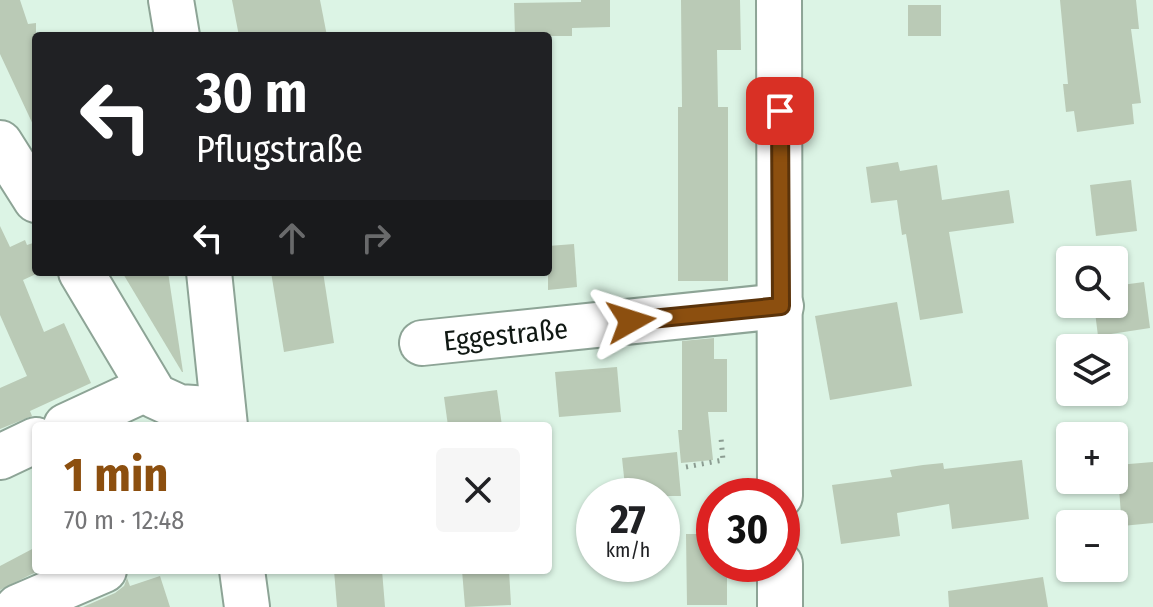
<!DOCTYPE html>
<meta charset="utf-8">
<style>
:root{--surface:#fff;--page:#f6f6f6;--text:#202124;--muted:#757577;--accent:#8c4f0f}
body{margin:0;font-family:"Fira Sans Condensed",sans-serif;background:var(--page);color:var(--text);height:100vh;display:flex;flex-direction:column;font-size:30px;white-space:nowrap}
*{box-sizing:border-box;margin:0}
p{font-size:26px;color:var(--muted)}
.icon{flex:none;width:44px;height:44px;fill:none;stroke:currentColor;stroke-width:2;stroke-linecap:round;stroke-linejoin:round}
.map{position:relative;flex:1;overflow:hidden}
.side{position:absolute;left:32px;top:422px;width:520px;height:152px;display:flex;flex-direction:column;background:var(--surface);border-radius:8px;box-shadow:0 2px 6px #0004}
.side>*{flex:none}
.banner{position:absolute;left:32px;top:32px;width:520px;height:244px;border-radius:8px;box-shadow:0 2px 6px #0004;background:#202124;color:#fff;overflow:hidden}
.tools{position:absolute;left:1056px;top:246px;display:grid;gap:16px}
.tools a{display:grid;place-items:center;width:72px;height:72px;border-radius:8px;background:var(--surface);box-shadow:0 2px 6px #0004;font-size:40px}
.speed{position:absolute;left:576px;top:478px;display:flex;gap:16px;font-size:40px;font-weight:700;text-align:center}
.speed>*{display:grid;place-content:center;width:104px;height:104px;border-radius:50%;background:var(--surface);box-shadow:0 2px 6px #0004;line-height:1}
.speed small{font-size:20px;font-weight:400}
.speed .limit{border:12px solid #d22;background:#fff;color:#111}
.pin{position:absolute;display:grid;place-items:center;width:68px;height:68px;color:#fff;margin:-34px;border-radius:16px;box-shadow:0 4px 12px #0006}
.me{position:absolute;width:88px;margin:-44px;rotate:84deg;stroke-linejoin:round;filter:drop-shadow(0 0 6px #0008)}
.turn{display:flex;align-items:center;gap:28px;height:168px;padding:0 32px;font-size:36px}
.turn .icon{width:104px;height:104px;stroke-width:2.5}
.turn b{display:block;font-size:56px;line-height:68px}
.lanes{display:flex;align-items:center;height:76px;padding:0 32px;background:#0003;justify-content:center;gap:40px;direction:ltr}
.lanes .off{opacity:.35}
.round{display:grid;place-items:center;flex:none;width:84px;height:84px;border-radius:8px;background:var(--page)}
.overview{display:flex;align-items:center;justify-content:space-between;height:136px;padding:0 32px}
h1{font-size:48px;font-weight:700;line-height:60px;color:var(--accent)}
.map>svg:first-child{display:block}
.building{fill:#bacab6}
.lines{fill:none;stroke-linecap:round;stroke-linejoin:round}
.minor-casing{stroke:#8da496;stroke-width:48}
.path{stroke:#8c9d92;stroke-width:5;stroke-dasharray:2 6;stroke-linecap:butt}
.minor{stroke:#fff;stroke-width:44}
.route-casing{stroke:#5b330a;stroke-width:20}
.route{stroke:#8c4f0f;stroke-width:14}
.labels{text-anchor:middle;stroke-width:6;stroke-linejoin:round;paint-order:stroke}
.street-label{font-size:28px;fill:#101813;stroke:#f0fff6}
</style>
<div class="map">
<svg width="1153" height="607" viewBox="0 0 1153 607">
<rect width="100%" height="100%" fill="#dcf4e5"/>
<g class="building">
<polygon points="0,0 20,0 28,24 36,23 36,131 0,54"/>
<polygon points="232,0 320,0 327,36 239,36"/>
<polygon points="581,0 610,0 610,27 572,28 572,36 515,36 514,3 581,2"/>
<polygon points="681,0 740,0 741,50 717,50 718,107 728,107 728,281 678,281 678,107 682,107"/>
<polygon points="1060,0 1136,0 1139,29 1131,29 1141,103 1132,104 1134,124 1077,132 1074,111 1066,112 1063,84 1068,84"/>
<rect x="908" y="5" width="33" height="31"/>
<polygon points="898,162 900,171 937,165 942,200 1009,190 1014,223 949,232 963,313 920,320 906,234 902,235 897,200 871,203 866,167"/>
<polygon points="1131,180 1137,231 1096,236 1090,185"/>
<polygon points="0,226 10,247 25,240 27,245 36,242 36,274 23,280 44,332 64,323 91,383 30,411 32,416 0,429 0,388 27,376 0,315"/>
<polygon points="574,244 577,287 548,290 548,246"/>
<polygon points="122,272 168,272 183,372 182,372"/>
<polygon points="271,272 323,272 334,343 284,352"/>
<polygon points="1144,282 1150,328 1098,336 1094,304 1114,304 1114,286"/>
<polygon points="897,302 912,386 830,400 815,316"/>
<polygon points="714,338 714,359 727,359 727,412 708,412 713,460 681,463 678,430 682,430 682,341"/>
<polygon points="617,367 621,412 559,417 555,372"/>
<polygon points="497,390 502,426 448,426 444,397"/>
<polygon points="677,452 681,496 626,496 622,458"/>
<polygon points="1022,460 1029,519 952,529 949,504 897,513 900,536 841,544 832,485 892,477 890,470 923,465 943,463 944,469"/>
<polygon points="1153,462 1153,523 1122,526 1117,465"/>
<polygon points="686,534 714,534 714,564 727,564 727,605 687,605"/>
<polygon points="36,547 36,572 0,590 0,566"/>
<polygon points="334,570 382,570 385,607 337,607"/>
<polygon points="462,570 509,570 511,605 465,607"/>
<polygon points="160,576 170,607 83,607 115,593 124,586 127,578 130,586"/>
<polygon points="1043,577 1048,607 949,607 948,591"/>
</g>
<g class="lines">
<defs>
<g id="minor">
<polyline points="171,0 177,36"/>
<polyline points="779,0 780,496"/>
<polyline points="0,143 36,200"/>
<polyline points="81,272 155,396 179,407 223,410"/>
<polyline points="209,272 225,426"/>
<path id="s1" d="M422,343L781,306"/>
<polyline points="66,426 148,388"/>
<polyline points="0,457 36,440"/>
<polyline points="780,564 780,607"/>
<polyline points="242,570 247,607"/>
<polyline points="18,607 104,570"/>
</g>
</defs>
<use href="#minor" class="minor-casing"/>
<polyline class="path" points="686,467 723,460 721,438"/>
<use href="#minor" class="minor"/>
</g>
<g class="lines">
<defs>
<polyline id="route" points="631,321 781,306 780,111"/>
</defs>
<use href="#route" class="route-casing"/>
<use href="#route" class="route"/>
</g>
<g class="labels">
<g class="street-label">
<text dy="10" stroke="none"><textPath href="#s1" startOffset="84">Eggestraße</textPath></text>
</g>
</g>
</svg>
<div class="tools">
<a><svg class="icon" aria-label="search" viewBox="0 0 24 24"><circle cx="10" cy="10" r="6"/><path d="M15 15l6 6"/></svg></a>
<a><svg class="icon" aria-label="layers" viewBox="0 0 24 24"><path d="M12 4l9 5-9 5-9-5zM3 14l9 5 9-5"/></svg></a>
<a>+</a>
<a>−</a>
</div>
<div class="speed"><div>27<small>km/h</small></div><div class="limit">30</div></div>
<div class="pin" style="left:780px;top:111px;background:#d93025"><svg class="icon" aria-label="arrive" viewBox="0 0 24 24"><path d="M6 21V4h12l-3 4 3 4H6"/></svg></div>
<svg class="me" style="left:631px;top:321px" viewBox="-20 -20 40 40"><path d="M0-17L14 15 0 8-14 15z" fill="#8c4f0f" stroke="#fff" stroke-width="4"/></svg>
<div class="banner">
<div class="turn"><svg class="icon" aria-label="left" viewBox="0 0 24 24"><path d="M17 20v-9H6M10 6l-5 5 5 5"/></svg><div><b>30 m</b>Pflugstraße</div></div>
<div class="lanes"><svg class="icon" aria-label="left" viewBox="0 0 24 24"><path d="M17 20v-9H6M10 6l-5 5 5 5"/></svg><svg class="icon off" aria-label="ahead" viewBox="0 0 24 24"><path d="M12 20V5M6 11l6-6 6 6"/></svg><svg class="icon off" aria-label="right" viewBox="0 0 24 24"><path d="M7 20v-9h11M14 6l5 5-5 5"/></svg></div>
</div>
<section class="side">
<div class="overview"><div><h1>1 min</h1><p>70 m · 12:48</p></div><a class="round"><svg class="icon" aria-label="close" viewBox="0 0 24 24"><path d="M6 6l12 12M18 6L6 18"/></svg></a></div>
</section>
</div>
